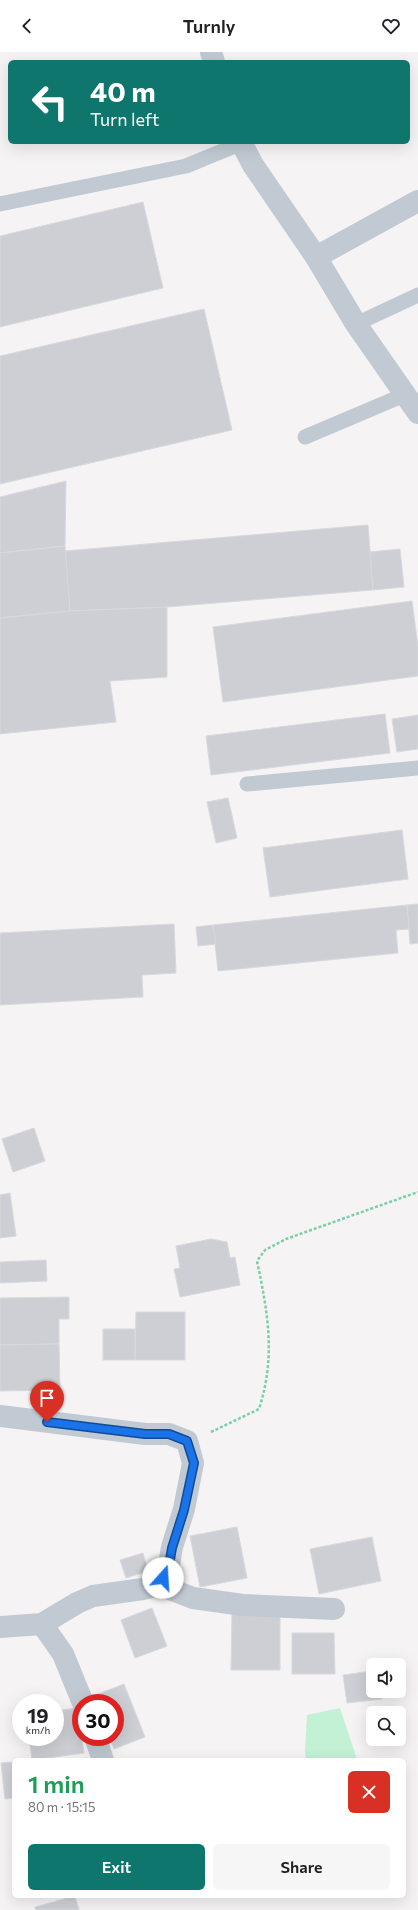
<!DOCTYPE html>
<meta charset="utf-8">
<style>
:root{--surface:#fff;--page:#f6f6f6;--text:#202124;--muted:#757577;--accent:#0f766e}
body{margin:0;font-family:Commissioner,sans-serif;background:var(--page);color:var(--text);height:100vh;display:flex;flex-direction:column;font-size:15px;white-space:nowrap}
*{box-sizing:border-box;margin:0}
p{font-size:13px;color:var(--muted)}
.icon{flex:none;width:22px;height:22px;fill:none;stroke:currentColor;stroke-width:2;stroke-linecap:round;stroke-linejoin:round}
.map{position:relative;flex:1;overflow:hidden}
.sheet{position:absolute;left:12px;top:1706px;width:394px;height:140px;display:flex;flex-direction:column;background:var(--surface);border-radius:6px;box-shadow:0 4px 16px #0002}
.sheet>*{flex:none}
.top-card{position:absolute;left:8px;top:8px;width:402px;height:84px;border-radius:6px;box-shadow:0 4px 16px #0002;background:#0f766e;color:#fff;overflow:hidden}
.tools{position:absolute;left:366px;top:1606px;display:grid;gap:8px}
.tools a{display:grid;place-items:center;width:40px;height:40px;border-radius:6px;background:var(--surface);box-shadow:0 4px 16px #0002;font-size:20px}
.speed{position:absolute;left:12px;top:1642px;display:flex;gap:8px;font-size:20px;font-weight:700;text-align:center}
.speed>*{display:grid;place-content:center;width:52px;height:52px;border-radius:50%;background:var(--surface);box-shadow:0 4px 16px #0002;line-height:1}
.speed small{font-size:10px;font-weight:400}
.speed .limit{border:6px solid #d22;background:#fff;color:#111}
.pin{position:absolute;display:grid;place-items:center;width:34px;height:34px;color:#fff;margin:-41px -17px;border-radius:50% 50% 50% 0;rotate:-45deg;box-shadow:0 0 4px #0007}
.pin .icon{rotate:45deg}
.me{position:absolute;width:44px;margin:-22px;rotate:19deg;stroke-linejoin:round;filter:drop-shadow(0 0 3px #0008)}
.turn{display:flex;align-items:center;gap:14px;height:84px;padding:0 16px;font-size:18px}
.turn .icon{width:52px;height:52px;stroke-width:2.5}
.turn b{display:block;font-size:28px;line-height:34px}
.round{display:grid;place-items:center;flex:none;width:42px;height:42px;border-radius:6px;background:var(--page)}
.head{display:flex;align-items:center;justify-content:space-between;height:68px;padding:0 16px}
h1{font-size:24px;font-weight:600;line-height:30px;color:#1e9e55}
.cta{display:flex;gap:8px;margin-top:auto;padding:8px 16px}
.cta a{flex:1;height:46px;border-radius:6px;background:var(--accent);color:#fff;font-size:16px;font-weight:600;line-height:46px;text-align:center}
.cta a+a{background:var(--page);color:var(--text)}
header{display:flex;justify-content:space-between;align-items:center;height:52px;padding:0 16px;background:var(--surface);font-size:18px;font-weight:600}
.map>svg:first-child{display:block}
.green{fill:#c3f1d5}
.building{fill:#cdcfd5;stroke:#d7d9de}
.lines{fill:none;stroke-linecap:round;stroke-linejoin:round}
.path{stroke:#7ad0a6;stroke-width:2.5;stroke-dasharray:3 2;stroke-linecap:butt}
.service{stroke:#c1cad2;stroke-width:15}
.minor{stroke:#c1cad2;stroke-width:22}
.tertiary{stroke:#c1cad2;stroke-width:22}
.route-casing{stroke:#114b97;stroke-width:10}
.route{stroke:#1a73e8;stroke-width:7}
</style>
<header><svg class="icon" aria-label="back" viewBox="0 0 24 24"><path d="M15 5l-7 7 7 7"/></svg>Turnly<svg class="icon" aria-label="heart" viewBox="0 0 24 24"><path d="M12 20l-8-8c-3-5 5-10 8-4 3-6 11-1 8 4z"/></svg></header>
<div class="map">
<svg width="418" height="1858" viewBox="0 0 418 1858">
<rect width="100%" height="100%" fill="#f5f3f3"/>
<polygon class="green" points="340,1656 357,1707 306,1708 305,1699 307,1663"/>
<g class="building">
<polygon points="143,150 163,236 0,275 0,184"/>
<polygon points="204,257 232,378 0,432 0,304"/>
<polygon points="66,429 65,494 0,501 0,445"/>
<polygon points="368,473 373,538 167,555 70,559 65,499"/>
<polygon points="65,494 70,559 0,566 0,501"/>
<polygon points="400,497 404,535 373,538 370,500"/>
<polygon points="412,549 418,594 418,624 223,650 213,575"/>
<polygon points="167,555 167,625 110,629 116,670 0,682 0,566 70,559"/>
<polygon points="385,662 390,701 211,723 206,684"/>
<polygon points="418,663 418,697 397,700 392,667"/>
<polygon points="228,746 237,786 216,791 207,750"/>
<polygon points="402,778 408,827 270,845 263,796"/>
<polygon points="418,852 418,891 410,892 407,853"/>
<polygon points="407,853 409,877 396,878 398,901 218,919 213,873"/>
<polygon points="174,872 176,921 142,923 143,945 0,953 0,881"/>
<polygon points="213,873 216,892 198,894 196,875"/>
<polygon points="34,1076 45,1109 13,1120 2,1087"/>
<polygon points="10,1141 16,1184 0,1186 0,1143"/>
<polygon points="211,1187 227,1190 230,1206 235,1205 240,1233 180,1245 174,1217 180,1216 176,1194"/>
<polygon points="46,1208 47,1229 0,1231 0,1210"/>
<polygon points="69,1245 69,1267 59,1267 59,1292 0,1293 0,1246"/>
<polygon points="136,1260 185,1260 185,1308 135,1308"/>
<rect x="103" y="1277" width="32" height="31"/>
<polygon points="59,1292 60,1338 0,1339 0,1293"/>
<polygon points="237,1475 247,1526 200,1535 190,1484"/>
<polygon points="372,1485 381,1529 319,1542 310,1497"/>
<polygon points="143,1501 148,1519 126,1526 120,1508"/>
<polygon points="152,1556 167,1594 135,1606 121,1568"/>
<polygon points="232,1560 280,1560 280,1618 231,1618"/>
<polygon points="292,1581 334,1581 335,1622 292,1622"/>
<polygon points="373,1619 373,1639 380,1639 382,1647 347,1651 343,1623"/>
<polygon points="124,1632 145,1685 114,1697 110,1685 115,1685 115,1651 96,1651 93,1644"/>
<polygon points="77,1656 84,1701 32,1708 29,1685 55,1685 55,1659"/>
<polygon points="14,1710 14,1746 5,1747 1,1711"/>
<polygon points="75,1844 79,1858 36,1858 35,1855"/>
</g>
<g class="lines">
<path class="path" d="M211,1380L259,1357C276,1304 268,1262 257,1209L265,1198L286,1187L418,1140"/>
<g class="service">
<polyline points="0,152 186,114 242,91"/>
<polyline points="356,272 418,243"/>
<polyline points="305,385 404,343"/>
<polyline points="247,732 418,716"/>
</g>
<g class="minor">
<polyline points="316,205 418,149"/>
<polyline points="0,1364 145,1382 169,1382 187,1389 193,1411 184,1457 172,1495 168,1519 159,1533 143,1537 93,1544 77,1551 42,1572 0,1575"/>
<polyline points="159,1533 193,1546 243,1553 334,1557"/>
<polyline points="42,1572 63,1602 83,1651"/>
<polyline points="95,1685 103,1708"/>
</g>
<g class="tertiary">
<polyline points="211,0 214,10"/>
<polyline points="241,90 253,113 316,205 356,272 418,361"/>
</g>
</g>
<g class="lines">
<defs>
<polyline id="route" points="47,1370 145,1382 169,1382 187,1389 194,1411 184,1458 172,1496 168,1519 163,1526"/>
</defs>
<use href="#route" class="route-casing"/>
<use href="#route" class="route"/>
</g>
</svg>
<div class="tools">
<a><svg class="icon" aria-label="sound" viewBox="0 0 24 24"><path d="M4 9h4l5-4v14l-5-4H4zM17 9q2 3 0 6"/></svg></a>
<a><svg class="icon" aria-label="search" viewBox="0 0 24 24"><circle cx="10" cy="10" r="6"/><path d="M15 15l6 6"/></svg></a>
</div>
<div class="speed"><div>19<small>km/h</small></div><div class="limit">30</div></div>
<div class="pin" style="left:47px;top:1370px;background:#d93025"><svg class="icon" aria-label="arrive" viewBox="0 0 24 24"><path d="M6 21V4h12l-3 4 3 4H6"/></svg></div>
<svg class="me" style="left:163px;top:1526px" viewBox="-20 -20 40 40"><circle r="19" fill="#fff"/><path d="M0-13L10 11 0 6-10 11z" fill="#1a73e8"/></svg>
<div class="top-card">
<div class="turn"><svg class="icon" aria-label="left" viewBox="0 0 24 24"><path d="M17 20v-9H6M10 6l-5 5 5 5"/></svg><div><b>40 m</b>Turn left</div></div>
</div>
<section class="sheet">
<div class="head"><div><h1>1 min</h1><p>80 m · 15:15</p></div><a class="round" style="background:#d93025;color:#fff"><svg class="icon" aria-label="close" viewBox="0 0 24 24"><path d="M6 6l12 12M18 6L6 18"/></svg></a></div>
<div class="cta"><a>Exit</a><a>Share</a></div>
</section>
</div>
